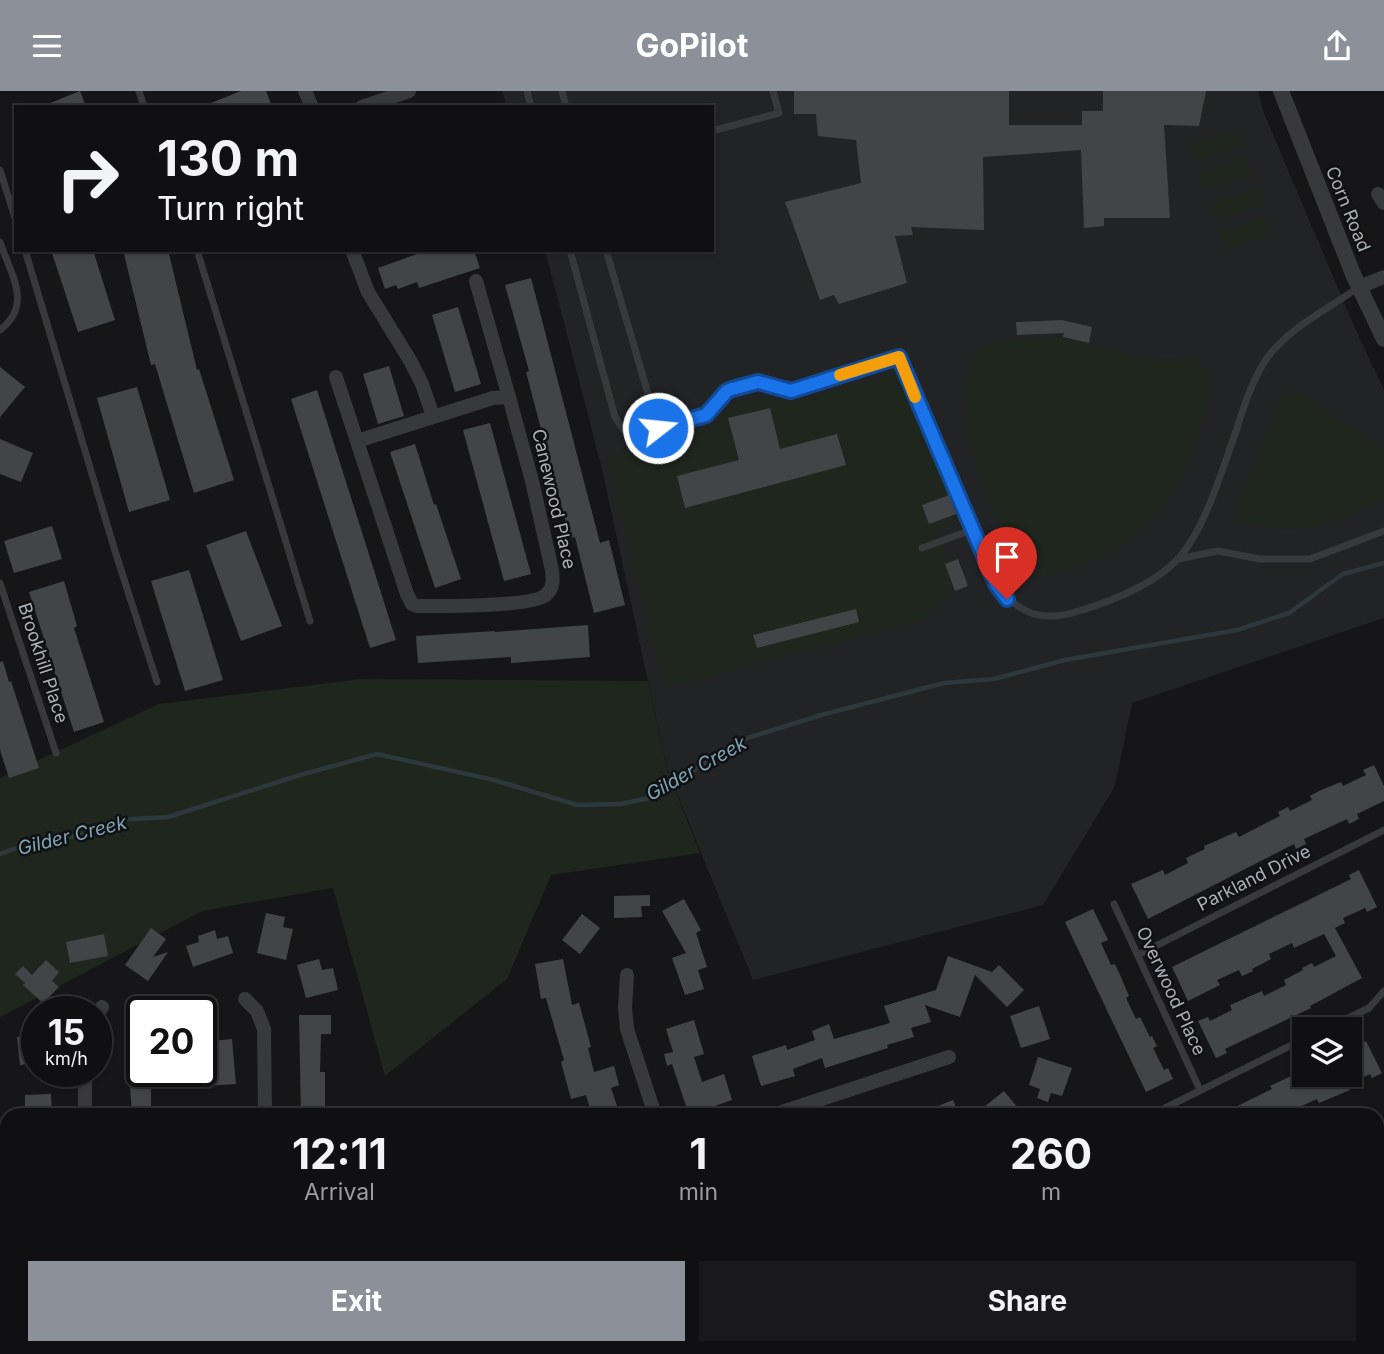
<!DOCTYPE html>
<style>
:root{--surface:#101012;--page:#19191b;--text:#f1f3f6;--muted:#9c9d9f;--line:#303032;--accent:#8c9099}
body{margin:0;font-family:Inter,sans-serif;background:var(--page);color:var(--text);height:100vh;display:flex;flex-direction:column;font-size:26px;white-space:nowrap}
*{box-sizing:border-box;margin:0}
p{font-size:23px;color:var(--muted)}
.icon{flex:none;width:38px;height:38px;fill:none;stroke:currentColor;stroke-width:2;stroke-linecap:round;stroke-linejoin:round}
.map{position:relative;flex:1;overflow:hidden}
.details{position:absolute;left:0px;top:1017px;width:1384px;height:247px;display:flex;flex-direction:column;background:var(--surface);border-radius:21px 21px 0 0;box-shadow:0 2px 5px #0004,0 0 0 2px var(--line)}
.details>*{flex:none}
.banner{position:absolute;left:14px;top:14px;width:700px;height:147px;border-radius:0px;box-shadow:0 2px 5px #0004,0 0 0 2px var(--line);background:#101012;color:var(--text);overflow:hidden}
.fabs{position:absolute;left:1292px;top:926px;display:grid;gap:14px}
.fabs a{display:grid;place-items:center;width:70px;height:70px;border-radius:0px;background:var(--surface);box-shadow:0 2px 5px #0004,0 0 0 2px var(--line);font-size:35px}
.speed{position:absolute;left:21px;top:905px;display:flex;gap:14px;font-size:35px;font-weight:700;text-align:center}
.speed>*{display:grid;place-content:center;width:91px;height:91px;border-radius:50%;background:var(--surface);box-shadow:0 2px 5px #0004,0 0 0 2px var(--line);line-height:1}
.speed small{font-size:18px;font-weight:400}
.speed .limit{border:4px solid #111;border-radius:10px;background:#fff;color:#111}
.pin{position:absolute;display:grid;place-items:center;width:60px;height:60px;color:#fff;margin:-72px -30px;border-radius:50% 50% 50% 0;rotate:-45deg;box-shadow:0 0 7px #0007}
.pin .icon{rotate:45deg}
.me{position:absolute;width:77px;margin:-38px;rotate:74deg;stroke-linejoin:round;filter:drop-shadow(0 0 5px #0008)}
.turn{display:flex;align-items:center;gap:24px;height:147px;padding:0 28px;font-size:32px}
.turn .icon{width:91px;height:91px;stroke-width:2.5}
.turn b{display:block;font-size:49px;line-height:60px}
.eta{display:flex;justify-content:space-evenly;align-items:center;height:119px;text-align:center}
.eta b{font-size:42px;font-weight:700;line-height:49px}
.cta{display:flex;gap:14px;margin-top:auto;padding:14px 28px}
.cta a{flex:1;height:80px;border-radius:0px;background:var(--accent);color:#fff;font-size:28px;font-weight:700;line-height:80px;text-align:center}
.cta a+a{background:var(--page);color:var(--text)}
header{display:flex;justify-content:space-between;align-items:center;height:91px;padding:0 28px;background:var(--accent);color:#fff;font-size:32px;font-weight:700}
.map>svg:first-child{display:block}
.built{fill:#222325}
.green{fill:#1e261e}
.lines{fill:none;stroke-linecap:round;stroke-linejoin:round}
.stream{stroke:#2c383c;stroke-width:4.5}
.building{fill:#424548}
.service{stroke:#37393d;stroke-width:7}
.minor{stroke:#37393d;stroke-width:14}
.tertiary{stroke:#37393d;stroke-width:16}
.route-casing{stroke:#114b97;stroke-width:18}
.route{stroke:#1a73e8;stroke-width:12}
.slow{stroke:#f59e0b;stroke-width:12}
.labels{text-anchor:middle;stroke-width:5;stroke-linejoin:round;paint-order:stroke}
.street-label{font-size:18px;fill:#a8b0b8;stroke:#111113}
.water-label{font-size:19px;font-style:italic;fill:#7ea5b5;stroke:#111113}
</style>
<header><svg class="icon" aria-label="menu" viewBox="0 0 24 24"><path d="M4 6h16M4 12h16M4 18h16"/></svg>GoPilot<svg class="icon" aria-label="share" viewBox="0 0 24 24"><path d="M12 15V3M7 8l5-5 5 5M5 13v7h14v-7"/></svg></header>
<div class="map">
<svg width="1384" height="1263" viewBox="0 0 1384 1263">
<rect width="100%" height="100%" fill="#161618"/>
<polygon class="built" points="502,0 1258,0 1263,20 1354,235 1384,299 1384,527 1132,612 1115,695 1043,814 753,889 667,678 602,378 545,159 712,159 712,16 507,16"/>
<g class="green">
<polygon points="1238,38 1244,55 1197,69 1192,52"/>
<polygon points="1247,67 1252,84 1206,99 1200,81"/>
<polygon points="1256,97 1262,114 1215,129 1210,112"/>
<polygon points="1266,127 1271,144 1224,158 1219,141"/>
<path d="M1057,245L1154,269L1197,267L1208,283C1207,361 1167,437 1093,470C1070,481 1045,485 1020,489C1003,445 931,290 983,257C998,247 1039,247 1057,245Z"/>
<polygon points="889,284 900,287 903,292 962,430 937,440 949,471 945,473 955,500 926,528 665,597 606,367 714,334 731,315 741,311 759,306 790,311"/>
<path d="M1297,300L1384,358V407C1327,437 1296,447 1233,428L1280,305Z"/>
<polygon points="361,588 648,590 667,678 700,762 551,784 507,888 385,985 333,797 202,820 0,926 0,687 159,613"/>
</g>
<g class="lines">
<polyline class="stream" points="0,763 37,750 78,745 116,729 168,726 300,684 377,663 494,689 577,714 620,713 649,707 744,648 825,623 944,592 994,588 1065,569 1237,539 1289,522 1343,483 1384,472"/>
</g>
<g class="building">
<polygon points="80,0 86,16 43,16 43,15"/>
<polygon points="241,0 266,0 272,16 201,16"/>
<polygon points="794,0 1009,0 1009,34 1082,34 1082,20 1103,20 1103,0 1206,0 1199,35 1164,34 1170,127 1104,127 1104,135 1084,137 1081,59 983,66 984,139 911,136 913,144 895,145 907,192 839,213 834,204 820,209 785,111 861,92 856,49 818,45 816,23 794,23"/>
<polygon points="51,159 93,159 115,229 78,241"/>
<polygon points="123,159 168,159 197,279 199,278 234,389 194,402 155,273 151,274"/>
<polygon points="428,159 474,159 480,177 419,197 417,191 398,198 396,194 385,198 378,177"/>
<polygon points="531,187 600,452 609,449 625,514 594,522 575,446 570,447 526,281 529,280 505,194"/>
<polygon points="458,216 481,293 455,301 432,224"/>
<polygon points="1062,229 1092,236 1089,252 1063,246 1064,242 1017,244 1016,231"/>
<polygon points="389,275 404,325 378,333 363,283"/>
<polygon points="0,276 25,296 0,326"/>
<polygon points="137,296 170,409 129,421 97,307"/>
<polygon points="317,299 396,549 370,557 291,308"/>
<polygon points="770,317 780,358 837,343 846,374 685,417 677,385 739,369 728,327"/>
<polygon points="490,332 531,483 504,490 463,339"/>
<polygon points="0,348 33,362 21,391 0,383"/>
<polygon points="415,353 434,414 436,413 461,488 435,497 390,361"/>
<polygon points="949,404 956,423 929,433 922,414"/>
<polygon points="52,435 62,468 14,482 4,450"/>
<polygon points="246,440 282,535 241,550 206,454"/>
<polygon points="958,468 968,495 955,500 945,473"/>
<polygon points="189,479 223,589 185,600 151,490"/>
<polygon points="64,490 77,535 74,537 104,631 74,641 29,501"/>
<polygon points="856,518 859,531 757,557 753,544"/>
<polygon points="588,534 590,566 511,572 511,566 418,572 416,545 495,540 495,541"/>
<polygon points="3,570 9,591 11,590 39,677 9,687 0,659 0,571"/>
<polygon points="1374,674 1384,695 1384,710 1357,723 1359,728 1349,733 1347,728 1304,748 1306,753 1296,758 1294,753 1148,828 1131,793 1163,779 1165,784 1188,772 1186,767 1205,758 1204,755 1236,741 1239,746 1280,725 1278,721 1288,716 1290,720 1312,709 1310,705 1321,699 1341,691 1343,695 1366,684 1363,679"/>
<polygon points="1359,779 1377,816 1367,821 1365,817 1343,827 1345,832 1335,837 1362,887 1310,915 1311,917 1225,958 1227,962 1216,967 1198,930 1208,926 1210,930 1232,919 1230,914 1262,900 1264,905 1286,894 1284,889 1303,879 1302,877 1312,872 1314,876 1336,865 1324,843 1294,857 1292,852 1269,863 1271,868 1252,878 1253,880 1242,885 1239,879 1217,889 1220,894 1188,910 1172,876 1351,788 1349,784"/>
<polygon points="650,804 650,815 641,815 642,826 614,827 614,805"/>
<polygon points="684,808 701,839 696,842 707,876 698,879 704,898 685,904 672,867 686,862 662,820"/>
<polygon points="1093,818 1108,849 1101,852 1111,874 1115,873 1120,884 1129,905 1126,907 1136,928 1140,926 1150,946 1152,945 1157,955 1153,957 1164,979 1168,977 1173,988 1146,1001 1065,831"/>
<polygon points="266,822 285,826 283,836 293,838 286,869 257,862"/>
<polygon points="582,823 600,837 580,863 562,849"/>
<polygon points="151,837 166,848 153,866 168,861 148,890 125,874"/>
<polygon points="215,839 217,848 228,845 233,862 193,876 186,855 199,851 198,845"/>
<polygon points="104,843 108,865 70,872 66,851"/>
<polygon points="948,865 992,881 999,874 1024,899 1007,916 975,884 960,926 925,914 931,931 911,937 914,946 887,954 888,957 825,977 822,967 793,978 795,985 761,995 752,965 786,954 787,959 815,949 812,940 829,933 834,948 890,932 884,915 936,899"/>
<polygon points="319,868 322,879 333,877 338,899 306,907 297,874"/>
<polygon points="563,868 572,914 579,912 591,956 588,957 594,981 614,975 619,994 611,997 620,1024 592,1024 586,1004 571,1008 561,971 564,969 546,907 541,908 535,873"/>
<polygon points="46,869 59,881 52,890 59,896 43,912 23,894 25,892 15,883 23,875 32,884"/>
<polygon points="1039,915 1050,948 1021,957 1010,925"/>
<polygon points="299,924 331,924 331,943 321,943 320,981 325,981 325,1023 301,1024"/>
<polygon points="694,929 704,963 694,966 702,991 724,983 732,1009 689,1024 672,973 667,975 664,963 673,961 666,938"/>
<polygon points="37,944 37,972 20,974 17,946"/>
<polygon points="232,948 236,993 204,995 203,973 213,972 211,950"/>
<polygon points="1366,950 1382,982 1372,987 1370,983 1348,994 1350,999 1319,1012 1317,1008 1295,1018 1298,1024 1219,1024 1272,998 1270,995 1304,979 1304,984 1349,984 1349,958"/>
<polygon points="142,962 142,980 161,980 161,991 151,992 151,1024 132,1024 128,963"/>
<polygon points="1038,966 1072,977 1062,1005 1051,1002 1048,1011 1037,1007 1040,998 1029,994"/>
<polygon points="1004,1000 1019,1018 1011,1024 974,1024"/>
<polygon points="51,1003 52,1024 25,1024 25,1004"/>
<polygon points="953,1009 959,1024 918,1024 918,1023"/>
</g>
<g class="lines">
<g class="service">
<polyline points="139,0 144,16"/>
<polyline points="527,0 531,16"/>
<polyline points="562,0 566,16"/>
<polyline points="712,40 779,22 773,0"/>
<polyline points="0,79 16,130"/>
<path d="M0,151C11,184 33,214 0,239"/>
<polyline points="25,159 115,460 157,591"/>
<polyline points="197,159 310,530"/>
<path d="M570,159L615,326L623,338L636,343L706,324L727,300L758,291L791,300L899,266L996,493C1018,523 1042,532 1079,520C1112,510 1152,495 1177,469C1204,441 1223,377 1236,340C1244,315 1252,289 1267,267C1290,236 1328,218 1359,196"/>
<polyline points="606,159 658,337"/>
<polyline points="922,457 974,438"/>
<polyline points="1178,468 1218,460 1260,468 1310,468 1384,440"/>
<polyline points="0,492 56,662"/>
<polyline points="1114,813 1200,999"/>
<polyline points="1138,864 1384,739"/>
<polyline points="1325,938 1369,917 1384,900"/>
<polyline points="1153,1023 1304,948"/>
<polyline points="363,1256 364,1263"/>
</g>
<g class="minor">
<polyline points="305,0 312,16"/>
<polyline points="362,16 409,0"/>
<polyline points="1378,103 1384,112"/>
<polyline points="352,159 368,201 411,271 422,293 433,325"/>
<polyline points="476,190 509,306"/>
<polyline points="1359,196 1384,186"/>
<path d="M336,286L407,503L412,513L417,515C440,515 532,516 546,504C554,497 553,488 552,479L532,390L509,306L493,307L357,350"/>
<polyline points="627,884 625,916 627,938 655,1024"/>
<polyline points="245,908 257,920 264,938 265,1024"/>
<polyline points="96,924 102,916"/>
<polyline points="85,980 85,1024"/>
<polyline points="773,1024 949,966"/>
<polyline points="90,1256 90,1263"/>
<polyline points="271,1256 271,1263"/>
<polyline points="731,1256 733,1263"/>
<polyline points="909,1263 919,1256"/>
</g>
<g class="tertiary">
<polyline points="1281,0 1353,183 1384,248"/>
<polyline points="1377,1213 1384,1215"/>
<polyline points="1175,1263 1185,1256"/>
</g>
</g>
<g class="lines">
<defs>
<polyline id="route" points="658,337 706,324 727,300 732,298 758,291 791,300 899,266 996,493 1007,508"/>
</defs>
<use href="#route" class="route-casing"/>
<use href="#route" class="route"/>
<polyline class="slow" points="840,284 899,266 915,306"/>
</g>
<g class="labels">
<g class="street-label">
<text transform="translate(1348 118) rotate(68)" y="6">Corn Road</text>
<text transform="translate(554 408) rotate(77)" y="6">Canewood Place</text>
<text transform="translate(43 572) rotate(72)" y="6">Brookhill Place</text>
<text transform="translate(1254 787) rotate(-27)" y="6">Parkland Drive</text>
<text transform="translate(1171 900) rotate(65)" y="6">Overwood Place</text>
</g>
<g class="water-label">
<text transform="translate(696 677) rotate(-29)" y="7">Gilder Creek</text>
<text transform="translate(72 744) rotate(-14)" y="7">Gilder Creek</text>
</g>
</g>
</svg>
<div class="fabs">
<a><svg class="icon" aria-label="layers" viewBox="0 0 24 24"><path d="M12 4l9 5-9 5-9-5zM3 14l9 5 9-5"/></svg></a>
</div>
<div class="speed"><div>15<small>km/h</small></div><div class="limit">20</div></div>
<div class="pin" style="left:1007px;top:508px;background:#d93025"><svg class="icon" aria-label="arrive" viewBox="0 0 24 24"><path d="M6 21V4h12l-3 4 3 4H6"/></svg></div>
<svg class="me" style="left:658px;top:337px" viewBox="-20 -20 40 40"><circle r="17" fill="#1a73e8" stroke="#fff" stroke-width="3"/><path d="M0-11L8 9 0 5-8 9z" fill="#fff"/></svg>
<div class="banner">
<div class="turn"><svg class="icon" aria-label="right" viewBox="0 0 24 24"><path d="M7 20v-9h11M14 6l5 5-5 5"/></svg><div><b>130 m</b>Turn right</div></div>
</div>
<section class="details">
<div class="eta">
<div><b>12:11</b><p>Arrival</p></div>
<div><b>1</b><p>min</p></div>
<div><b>260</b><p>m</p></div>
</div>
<div class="cta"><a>Exit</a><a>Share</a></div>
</section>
</div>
